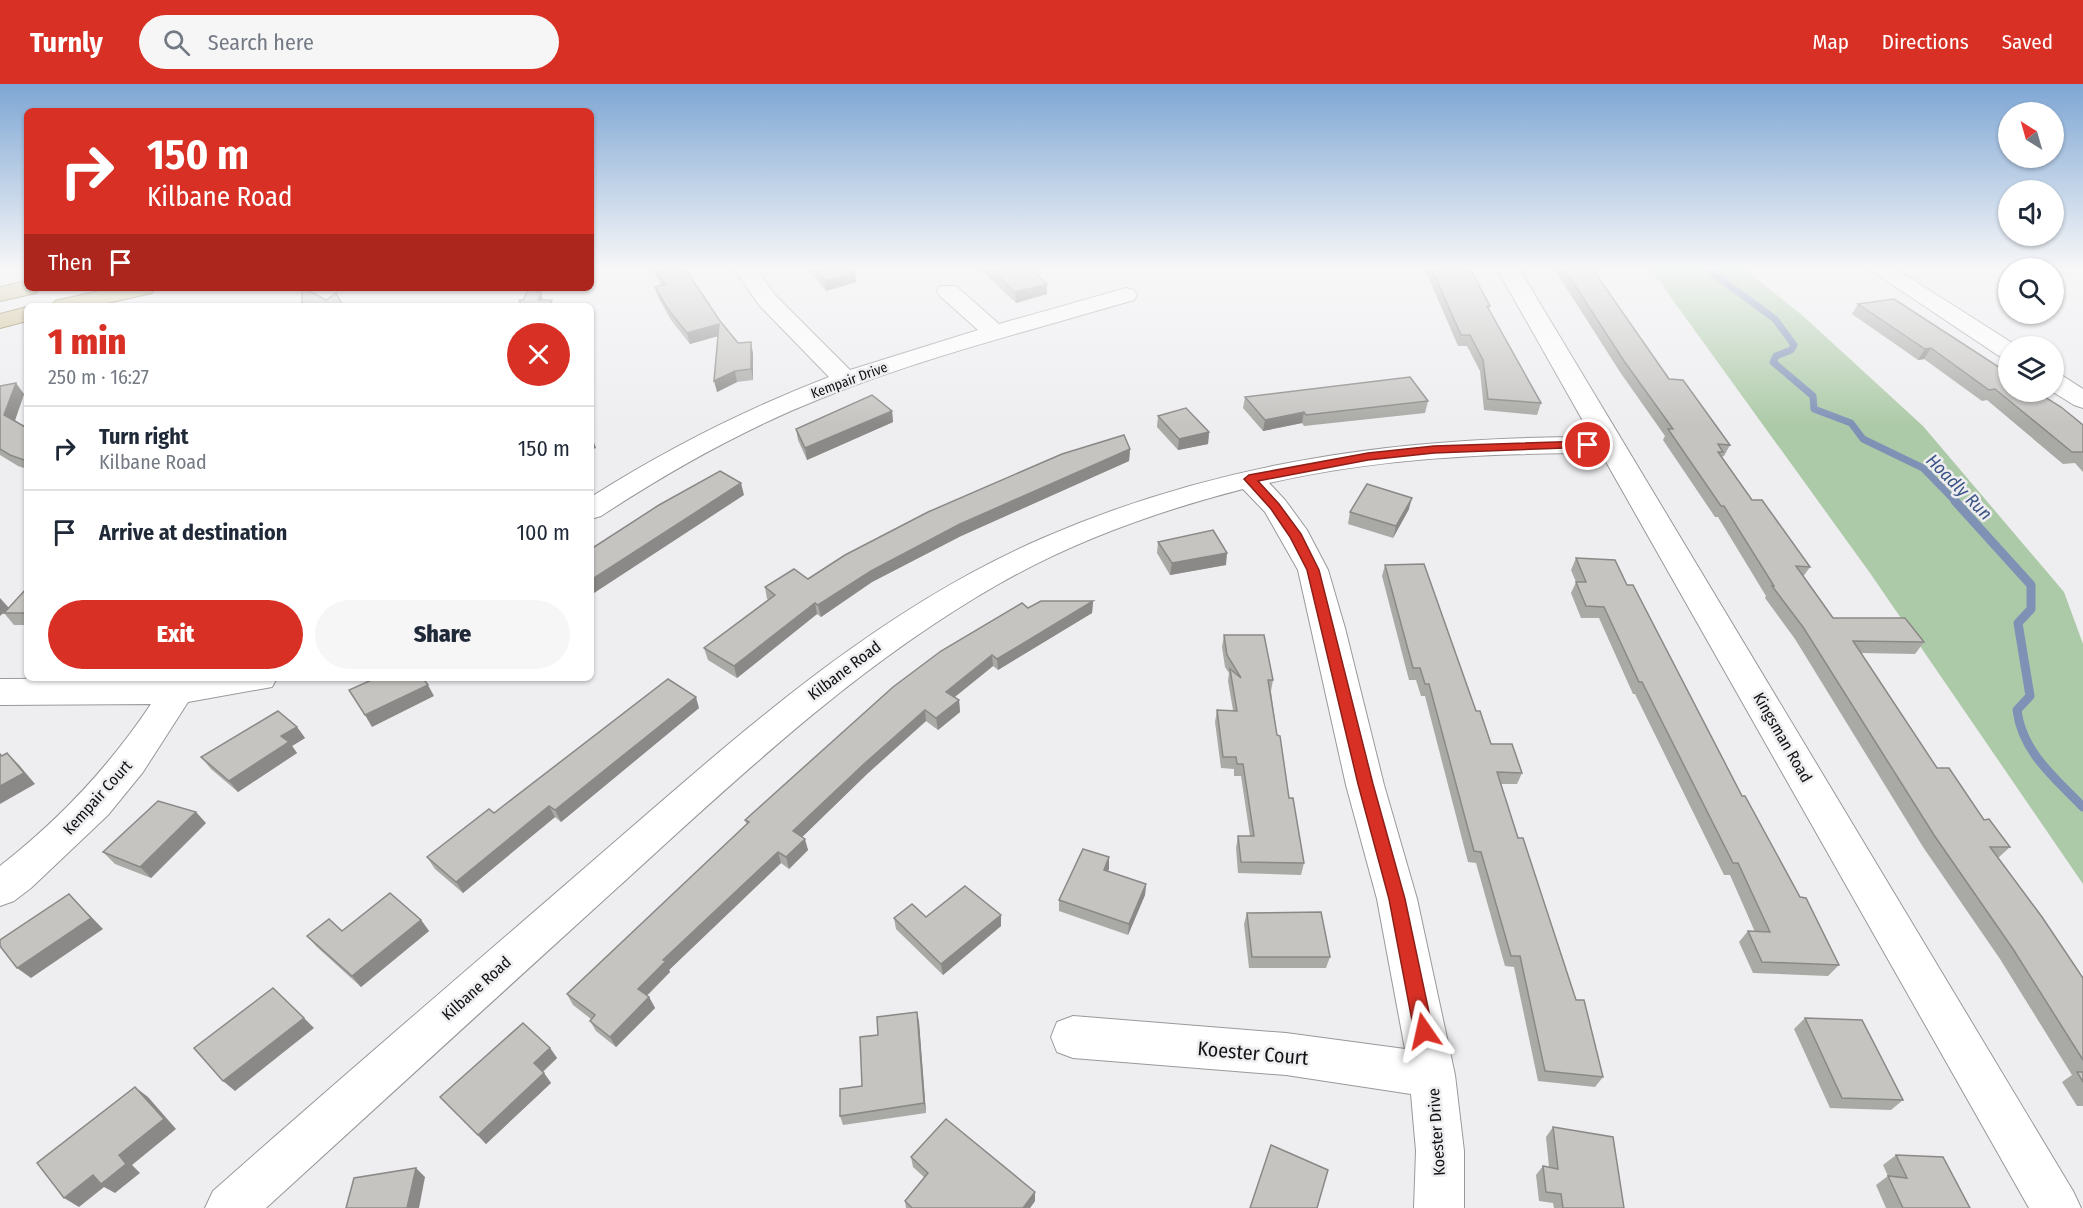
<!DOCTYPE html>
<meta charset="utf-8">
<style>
:root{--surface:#fff;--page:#f6f6f7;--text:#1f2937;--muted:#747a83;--line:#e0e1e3;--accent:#d93025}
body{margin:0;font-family:"Fira Sans Condensed",sans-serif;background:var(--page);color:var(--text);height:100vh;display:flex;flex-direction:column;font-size:22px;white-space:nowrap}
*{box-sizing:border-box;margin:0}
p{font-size:20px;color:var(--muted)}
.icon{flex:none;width:33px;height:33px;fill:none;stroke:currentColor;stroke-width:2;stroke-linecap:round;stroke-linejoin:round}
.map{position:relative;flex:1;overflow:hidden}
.drawer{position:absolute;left:24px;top:219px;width:570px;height:378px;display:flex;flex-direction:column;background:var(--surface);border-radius:9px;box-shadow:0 2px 4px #0004}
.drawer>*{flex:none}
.banner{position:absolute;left:24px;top:24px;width:570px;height:183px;border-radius:9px;box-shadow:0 2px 4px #0004;background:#d93025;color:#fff;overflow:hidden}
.needle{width:39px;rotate:323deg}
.fabs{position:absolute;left:1998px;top:18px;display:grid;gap:12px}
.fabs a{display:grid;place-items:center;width:66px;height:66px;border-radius:50%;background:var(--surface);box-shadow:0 2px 4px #0004;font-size:30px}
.pin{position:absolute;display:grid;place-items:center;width:51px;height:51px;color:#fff;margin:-26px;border:3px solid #fff;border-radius:50%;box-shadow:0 2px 6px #0007}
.me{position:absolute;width:66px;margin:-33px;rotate:349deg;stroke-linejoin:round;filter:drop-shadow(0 0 4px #0008)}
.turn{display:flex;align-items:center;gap:21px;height:126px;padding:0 24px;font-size:27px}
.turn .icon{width:78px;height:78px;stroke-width:2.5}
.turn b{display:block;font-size:42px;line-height:51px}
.then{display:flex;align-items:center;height:57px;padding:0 24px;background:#0003;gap:12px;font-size:22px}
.round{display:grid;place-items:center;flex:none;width:63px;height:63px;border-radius:32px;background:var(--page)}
.summary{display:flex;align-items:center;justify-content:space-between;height:102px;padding:0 24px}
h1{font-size:36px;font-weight:800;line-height:45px;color:var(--accent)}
.primary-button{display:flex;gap:12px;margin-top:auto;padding:12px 24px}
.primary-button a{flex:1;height:69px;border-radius:36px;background:var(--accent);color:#fff;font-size:24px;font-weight:800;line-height:69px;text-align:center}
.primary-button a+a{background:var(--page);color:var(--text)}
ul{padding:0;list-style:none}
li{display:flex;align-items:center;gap:18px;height:84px;padding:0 24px;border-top:2px solid var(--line)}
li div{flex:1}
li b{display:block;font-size:22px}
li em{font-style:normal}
header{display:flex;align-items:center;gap:36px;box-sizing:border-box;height:84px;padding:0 30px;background:var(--accent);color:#fff}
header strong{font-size:28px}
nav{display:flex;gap:33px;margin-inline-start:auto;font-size:21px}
.search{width:420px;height:54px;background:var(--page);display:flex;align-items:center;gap:15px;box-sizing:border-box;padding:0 21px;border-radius:33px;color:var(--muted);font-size:22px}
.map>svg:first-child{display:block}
.green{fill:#adcaa8}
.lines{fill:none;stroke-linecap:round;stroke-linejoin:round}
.stream-far1{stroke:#7f92b6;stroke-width:7}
.stream{stroke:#7f92b6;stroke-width:9}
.minor-casing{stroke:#99989b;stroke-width:2}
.major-casing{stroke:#706026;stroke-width:2}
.minor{fill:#fff;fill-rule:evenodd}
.major{fill:#c8b983;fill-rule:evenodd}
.wall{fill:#a9a9a6}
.shaded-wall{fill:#8a8987}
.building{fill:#c5c4c1;stroke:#8a8987;stroke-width:1.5}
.route{fill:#d93025;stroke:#8d1f18;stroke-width:1.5}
.labels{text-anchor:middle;stroke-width:5;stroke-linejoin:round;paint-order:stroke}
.far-street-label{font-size:14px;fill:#111112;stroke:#eeedf0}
.street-label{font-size:16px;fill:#111112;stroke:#eeedf0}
.water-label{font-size:18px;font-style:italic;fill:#3a5485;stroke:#eeedf0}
.near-street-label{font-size:20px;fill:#111112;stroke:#eeedf0}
</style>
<header>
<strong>Turnly</strong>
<div class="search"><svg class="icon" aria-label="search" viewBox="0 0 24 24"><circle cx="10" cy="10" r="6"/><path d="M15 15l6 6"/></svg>Search here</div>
<nav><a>Map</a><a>Directions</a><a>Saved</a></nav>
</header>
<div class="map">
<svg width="2083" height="1124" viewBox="0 0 2083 1124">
<rect width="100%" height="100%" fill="#eeedf0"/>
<polygon class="green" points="1649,183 1742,183 1802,231 1923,342 2064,508 2083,560 2083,800 1870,489"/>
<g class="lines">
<polyline class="stream-far1" points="1704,183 1775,235 1794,261 1791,266 1776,272 1773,278 1813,312 1814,325 1851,339 1863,355 1923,384 1957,419"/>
<path class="stream" d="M1955,417L2031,501V525L2018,539L2030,612L2017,626C2022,668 2055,694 2083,723"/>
<defs>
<g id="minor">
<path d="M733,183H755L775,211L850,286L978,246L940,212L937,207L940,202H956L999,240L1126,204L1134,206L1137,211L1134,216C1029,247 924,273 822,314C744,345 671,386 601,432L591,435V413C667,365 746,325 829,293L759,221Z"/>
<path d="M1496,183H1518L2073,1107L2081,1124H2029L1601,369C1489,369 1378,374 1269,399L1285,416L1307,446L1328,486L1345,544L1384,701L1417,815L1455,991L1464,1067V1124H1414L1416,1067L1411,1010L1286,991L1073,974L1057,968L1051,953L1057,938L1073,932L1286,949L1405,965L1377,815L1346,701L1298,486L1265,428L1243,405C1158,427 1073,457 997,501C854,583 737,695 617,804C500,910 383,1017 266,1124H205L213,1107C339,995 467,886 595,775C734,655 872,528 1043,454C1220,377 1401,353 1592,353Z"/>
<polygon points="1866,183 1893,183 2017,262 2008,262 2008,274 1999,272"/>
<polygon points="2054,289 2063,292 2083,305 2083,324 2074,321 2053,308"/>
<path d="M277,594L272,603L188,618L143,688L108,731L31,804L14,817L0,822V782C60,735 109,683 151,620L0,621V595Z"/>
</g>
<g id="major">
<polygon points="27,197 27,204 39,204 36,209 0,217 0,203"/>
<polygon points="113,204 155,204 152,209 94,222 51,222 55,217"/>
<polygon points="27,223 27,237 0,244 0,230"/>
</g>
</defs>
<use href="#minor" class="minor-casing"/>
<use href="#major" class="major-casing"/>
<use href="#minor" class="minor"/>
<use href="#major" class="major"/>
</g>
<g class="wall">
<polygon points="651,183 684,183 720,237 738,259 753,269 753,296 737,298 717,308 718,252 690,260 671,236 658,213 655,203 661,201"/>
<polygon points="806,183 851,183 855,188 856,198 826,207"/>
<polygon points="978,183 1029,183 1047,200 1047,210 1016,219"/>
<polygon points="1424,183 1469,183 1490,222 1489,226 1541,319 1537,331 1484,326 1480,287 1467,262 1458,262"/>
<polygon points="1553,183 1591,183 1669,295 1730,361 1724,372 1721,373 1752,416 1810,483 1803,493 1833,534 1924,558 1915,570 1861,569 1937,684 1984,736 2010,763 1998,774 2083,894 2083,1022 2077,1022 2062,998 2072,991 2000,875 1923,763 1795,555 1765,514 1766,512 1718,433 1715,433 1663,356 1665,352 1620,288"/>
<polygon points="1858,220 2083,341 2083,388 2075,379 2063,380 1987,316 1982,317 1924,275 1918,276 1852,230"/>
<polygon points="0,302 24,310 15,336 27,344 27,385 18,382 0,371"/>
<polygon points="1245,313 1428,317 1425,329 1304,342 1302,339 1263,347 1243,324"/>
<polygon points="892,327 893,338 807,376 798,356 796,345"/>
<polygon points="1158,332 1209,348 1208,360 1178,366 1157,343"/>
<polygon points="1130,365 1129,377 961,452 872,498 821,533 817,530 737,594 708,576 704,564 769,516 767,515 765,503 808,495"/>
<polygon points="1409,425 1393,454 1348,440 1350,428"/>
<polygon points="1158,458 1226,481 1170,491 1157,469"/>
<polygon points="1576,474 1627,501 1742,712 1839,881 1828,892 1753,889 1739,858 1748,847 1755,848 1730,791 1724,791 1635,610 1633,610 1599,534 1581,534 1571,509 1576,498 1571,486"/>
<polygon points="1385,481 1476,627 1491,660 1522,689 1517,700 1501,700 1518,754 1603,993 1595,1003 1538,997 1514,883 1505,882 1476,779 1468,778 1425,612 1421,612 1416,596 1409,596 1382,492"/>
<polygon points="27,504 27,541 14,541 4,529"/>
<polygon points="1093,517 1092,529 998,586 993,582 955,613 959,616 960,628 938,646 926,637 867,690 802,753 808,766 789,785 781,779 669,886 670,888 647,912 649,913 655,924 616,963 596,947 590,937 591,935 573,921 567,910 747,741 745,736 1028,524"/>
<polygon points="1224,551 1273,596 1271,607 1277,651 1289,714 1304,779 1301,791 1238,789 1236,764 1238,752 1250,752 1241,692 1234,692 1234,685 1221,684 1215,638 1217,626 1233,626 1228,597 1229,589 1225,583 1222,563"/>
<polygon points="699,624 561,738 555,733 463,809 435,785 427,773 494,729"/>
<polygon points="297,643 305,654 292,662 297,669 238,708 211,685 201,673"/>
<polygon points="206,739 151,794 115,780 103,768"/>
<polygon points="1109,785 1108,787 1146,800 1145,811 1128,851 1059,827 1059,816"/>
<polygon points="1247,829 1330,873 1326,884 1249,884 1244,840"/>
<polygon points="926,833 1001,842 943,891 896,845 894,834"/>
<polygon points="421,836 429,847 361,903 317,863 307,852"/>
<polygon points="1805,934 1903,1016 1891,1026 1830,1024 1794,945"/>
<polygon points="919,938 926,1029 843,1041 840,1032 862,1002 878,951"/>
<polygon points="550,964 557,974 543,988 551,999 486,1060 440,1013"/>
<polygon points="1553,1043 1624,1124 1554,1124 1553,1119 1539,1117 1536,1091 1543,1082 1549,1083 1546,1053"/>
<polygon points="1896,1071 1970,1124 1886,1124 1876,1101 1888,1092 1883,1081"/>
<polygon points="911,1073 1035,1108 1035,1117 1030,1124 906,1124 905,1117 925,1094 913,1083"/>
</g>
<g class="shaded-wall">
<polygon points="855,188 856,198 826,207 825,197"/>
<polygon points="1047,200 1047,210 1016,219 1015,208"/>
<polygon points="541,209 544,219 538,216"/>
<polygon points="719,240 722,251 690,260 687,249"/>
<polygon points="751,258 753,269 753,296 751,285"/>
<polygon points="1931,264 1924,275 1918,276 1925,265"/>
<polygon points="735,287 737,298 717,308 714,297"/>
<polygon points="16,299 24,310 13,342 4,331"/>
<polygon points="892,327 893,338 807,376 805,364"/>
<polygon points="1304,328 1302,339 1263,347 1265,336"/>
<polygon points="1209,348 1208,360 1178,366 1179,355"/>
<polygon points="591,353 592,353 596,364 591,366"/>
<polygon points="1130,365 1129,377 961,452 872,498 821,533 818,521 871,487 960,440"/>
<polygon points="741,399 744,411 591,511 591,496"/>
<polygon points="1412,414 1409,425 1393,454 1396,442"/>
<polygon points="1227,469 1226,481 1170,491 1172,479"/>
<polygon points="0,514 9,524 0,532"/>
<polygon points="1093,517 1092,529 998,586 997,575"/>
<polygon points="815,519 817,530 737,594 734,582"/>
<polygon points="992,571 993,582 947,619 946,608"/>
<polygon points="428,601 434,612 372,643 365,631"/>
<polygon points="696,613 699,624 561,738 555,726"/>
<polygon points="959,616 960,628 938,646 936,634"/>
<polygon points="925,626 926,637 867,690 796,759 793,747 865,679"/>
<polygon points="297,643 305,654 292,662 297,669 238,708 229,697 281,652"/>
<polygon points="7,669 19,681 35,700 0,720 0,702"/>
<polygon points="549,722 555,733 463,809 456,798"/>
<polygon points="196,728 206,739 151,794 140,783"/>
<polygon points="805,755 808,766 789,785 786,773"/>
<polygon points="778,768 781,779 669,886 670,888 643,915 638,905 663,876"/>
<polygon points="1109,773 1109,785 1103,797 1104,786"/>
<polygon points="1146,800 1145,811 1128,851 1129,840"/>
<polygon points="69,810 103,845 31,894 17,884"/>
<polygon points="1001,831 1001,842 943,891 941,880"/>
<polygon points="421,836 429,847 361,903 352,892"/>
<polygon points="649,913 655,924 616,963 610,953"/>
<polygon points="917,928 919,938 926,1029 924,1019"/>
<polygon points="304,934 314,944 235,1007 223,997"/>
<polygon points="550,964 557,974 541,989 534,979"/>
<polygon points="544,989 551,999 486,1060 478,1051"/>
<polygon points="135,1003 148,1013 176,1045 132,1081 140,1089 115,1109 104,1103 79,1123 64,1114 119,1071"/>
<polygon points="416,1084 425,1093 419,1124 407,1124"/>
<polygon points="1035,1108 1035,1117 1030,1124 1023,1124"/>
</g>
<g class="building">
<polygon points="654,183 684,183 720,237 738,259 751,258 751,285 735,287 714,297 719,240 687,249 668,225 655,203 665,200"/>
<polygon points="813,183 851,183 855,188 825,197"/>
<polygon points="989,183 1029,183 1047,200 1015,208"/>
<polygon points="1431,183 1469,183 1490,222 1487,222 1541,319 1488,315 1483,276 1470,251 1461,251"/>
<polygon points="1563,183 1591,183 1669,295 1683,296 1730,361 1718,360 1723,368 1718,368 1752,416 1762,416 1810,483 1796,482 1833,534 1905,534 1924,558 1853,557 1937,684 1949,684 1984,736 1989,735 2010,763 1990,763 2042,833 2083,894 2083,976 2013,865 1934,751 1803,543 1772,502 1774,502 1724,422 1721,422 1668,345 1673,345 1624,277"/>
<polygon points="302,204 304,204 326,216 336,209 343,222 302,222"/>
<polygon points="529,204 541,209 538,216 552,216 550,222 520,222 521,220 519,216 523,216"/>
<polygon points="1894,215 2008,289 2008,308 2037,308 2061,323 2083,341 2083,368 2072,368 1995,305 1989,306 1931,264 1925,265 1858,220"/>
<polygon points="1410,293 1428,317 1306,331 1304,328 1265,336 1245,313"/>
<polygon points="16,299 4,331 27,344 27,377 10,371 0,365 0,302"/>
<polygon points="872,311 892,327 805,364 796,345"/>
<polygon points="1186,324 1209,348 1179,355 1158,332"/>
<polygon points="1124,351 1130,365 960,440 871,487 818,521 815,519 734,582 704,564 775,511 765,503 794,485 808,495 845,471 928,428 1062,370"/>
<polygon points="720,387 741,399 591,496 591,465 659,421"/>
<polygon points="1367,400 1412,414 1396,442 1350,428"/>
<polygon points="1213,446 1227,469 1172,479 1158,458"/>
<polygon points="1576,474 1615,476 1627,501 1633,501 1742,712 1745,712 1800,813 1806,814 1839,881 1762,878 1748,847 1770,848 1738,779 1733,779 1642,598 1639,598 1604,523 1586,522 1576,498 1586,498"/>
<polygon points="1424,480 1476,627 1480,627 1491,660 1512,660 1522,689 1497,688 1518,754 1523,754 1576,916 1584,916 1603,993 1545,987 1520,872 1511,872 1481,768 1474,767 1429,600 1425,600 1420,584 1413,584 1385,481"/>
<polygon points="27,504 27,529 4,529"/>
<polygon points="1041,517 1093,517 997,575 992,571 946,608 959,616 936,634 925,626 865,679 793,747 805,755 786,773 778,768 663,876 666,877 638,905 649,913 610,953 590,937 595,931 567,910 749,738 745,736 893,603 941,567 1022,519 1028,524"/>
<polygon points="1224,551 1264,551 1273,596 1268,596 1277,651 1280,652 1289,714 1293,714 1304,779 1241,778 1238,752 1254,752 1243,680 1237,680 1236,673 1223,673 1217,626 1237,627 1230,585 1241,594 1227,571"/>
<polygon points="376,594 423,594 428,601 365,631 349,606"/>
<polygon points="668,595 696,613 555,726 549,722 456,798 427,773 489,725 494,729"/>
<polygon points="278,627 297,643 281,652 289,658 229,697 201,673"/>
<polygon points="7,669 24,689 0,702 0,670 2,672"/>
<polygon points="158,717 196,728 140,783 103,768"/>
<polygon points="1083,765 1109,773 1104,786 1146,800 1129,840 1059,816"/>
<polygon points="965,802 1001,831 941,880 894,834 912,820 926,833"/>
<polygon points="390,809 421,836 352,892 307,852 329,835 342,847"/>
<polygon points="69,810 91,834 17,884 0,862 0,856"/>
<polygon points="1321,828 1330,873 1252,873 1247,829"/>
<polygon points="273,904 304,934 223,997 194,964"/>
<polygon points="917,928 924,1019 840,1032 840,1005 862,1002 860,953 878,951 877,933"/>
<polygon points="1805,934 1862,936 1903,1016 1842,1014"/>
<polygon points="523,939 550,964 534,979 544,989 478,1051 440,1013"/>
<polygon points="2077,988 2083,988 2083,998"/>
<polygon points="135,1003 164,1035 119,1071 126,1080 101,1100 93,1091 64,1114 37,1079"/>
<polygon points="946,1035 1035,1108 1023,1124 912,1124 905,1117 928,1089 911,1073"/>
<polygon points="1553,1043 1613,1053 1624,1124 1563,1124 1561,1110 1546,1108 1543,1082 1558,1085"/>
<polygon points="1271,1061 1328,1086 1317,1124 1250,1124"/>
<polygon points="1896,1071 1943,1073 1970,1124 1903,1124 1888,1092 1907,1094"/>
<polygon points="416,1084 407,1124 346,1124 354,1094"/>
</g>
<linearGradient id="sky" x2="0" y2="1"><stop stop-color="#7ea6d4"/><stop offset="0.54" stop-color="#f7f7f8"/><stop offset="1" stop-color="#f7f7f8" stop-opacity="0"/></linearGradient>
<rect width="2083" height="341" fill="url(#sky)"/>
<polygon class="route" points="1588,357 1592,358 1592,363 1434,369 1368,376 1258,397 1279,420 1301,450 1319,486 1373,700 1405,815 1433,947 1430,953 1424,955 1417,953 1414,947 1389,815 1358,700 1307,486 1290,453 1271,425 1244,395 1249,391 1368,369 1434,362"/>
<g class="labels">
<g class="far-street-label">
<text transform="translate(849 296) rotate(-20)" y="5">Kempair Drive</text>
</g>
<g class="street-label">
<text transform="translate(844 586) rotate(-37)" y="6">Kilbane Road</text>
<text transform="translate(1783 653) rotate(60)" y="6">Kingsman Road</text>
<text transform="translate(97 713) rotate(-48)" y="6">Kempair Court</text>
<text transform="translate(476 904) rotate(-42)" y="6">Kilbane Road</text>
<text transform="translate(1436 1048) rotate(-94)" y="6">Koester Drive</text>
</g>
<g class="water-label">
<text transform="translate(1959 403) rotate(45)" y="6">Hoadly Run</text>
</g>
<g class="near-street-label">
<text transform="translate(1253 969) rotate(5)" y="7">Koester Court</text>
</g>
</g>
</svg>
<div class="fabs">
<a><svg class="needle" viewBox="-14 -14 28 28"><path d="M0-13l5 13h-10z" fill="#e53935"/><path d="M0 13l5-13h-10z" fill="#747a83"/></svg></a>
<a><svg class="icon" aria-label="sound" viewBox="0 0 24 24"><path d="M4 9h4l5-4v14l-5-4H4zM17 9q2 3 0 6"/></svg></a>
<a><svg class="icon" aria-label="search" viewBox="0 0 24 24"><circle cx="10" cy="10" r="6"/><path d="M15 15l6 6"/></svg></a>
<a><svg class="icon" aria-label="layers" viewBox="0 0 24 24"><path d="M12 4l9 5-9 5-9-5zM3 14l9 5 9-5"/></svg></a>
</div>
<div class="pin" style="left:1588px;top:361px;background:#d93025"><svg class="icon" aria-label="arrive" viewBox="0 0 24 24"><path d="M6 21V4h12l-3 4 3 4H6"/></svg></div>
<svg class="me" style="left:1424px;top:947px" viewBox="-20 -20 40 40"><path d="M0-17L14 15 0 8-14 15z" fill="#d93025" stroke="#fff" stroke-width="4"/></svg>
<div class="banner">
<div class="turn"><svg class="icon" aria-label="right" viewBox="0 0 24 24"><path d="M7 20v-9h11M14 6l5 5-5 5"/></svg><div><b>150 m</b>Kilbane Road</div></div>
<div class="then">Then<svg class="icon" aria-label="arrive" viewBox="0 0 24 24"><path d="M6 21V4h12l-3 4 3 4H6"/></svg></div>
</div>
<section class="drawer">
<div class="summary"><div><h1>1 min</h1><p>250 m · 16:27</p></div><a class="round" style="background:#d93025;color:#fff"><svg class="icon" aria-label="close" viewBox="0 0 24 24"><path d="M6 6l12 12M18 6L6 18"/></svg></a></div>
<ul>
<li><svg class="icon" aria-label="right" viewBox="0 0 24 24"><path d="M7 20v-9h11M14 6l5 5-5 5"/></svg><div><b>Turn right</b><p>Kilbane Road</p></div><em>150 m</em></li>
<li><svg class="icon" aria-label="arrive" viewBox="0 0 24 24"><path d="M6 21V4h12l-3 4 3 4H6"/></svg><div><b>Arrive at destination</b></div><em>100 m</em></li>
</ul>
<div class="primary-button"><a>Exit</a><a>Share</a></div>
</section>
</div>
